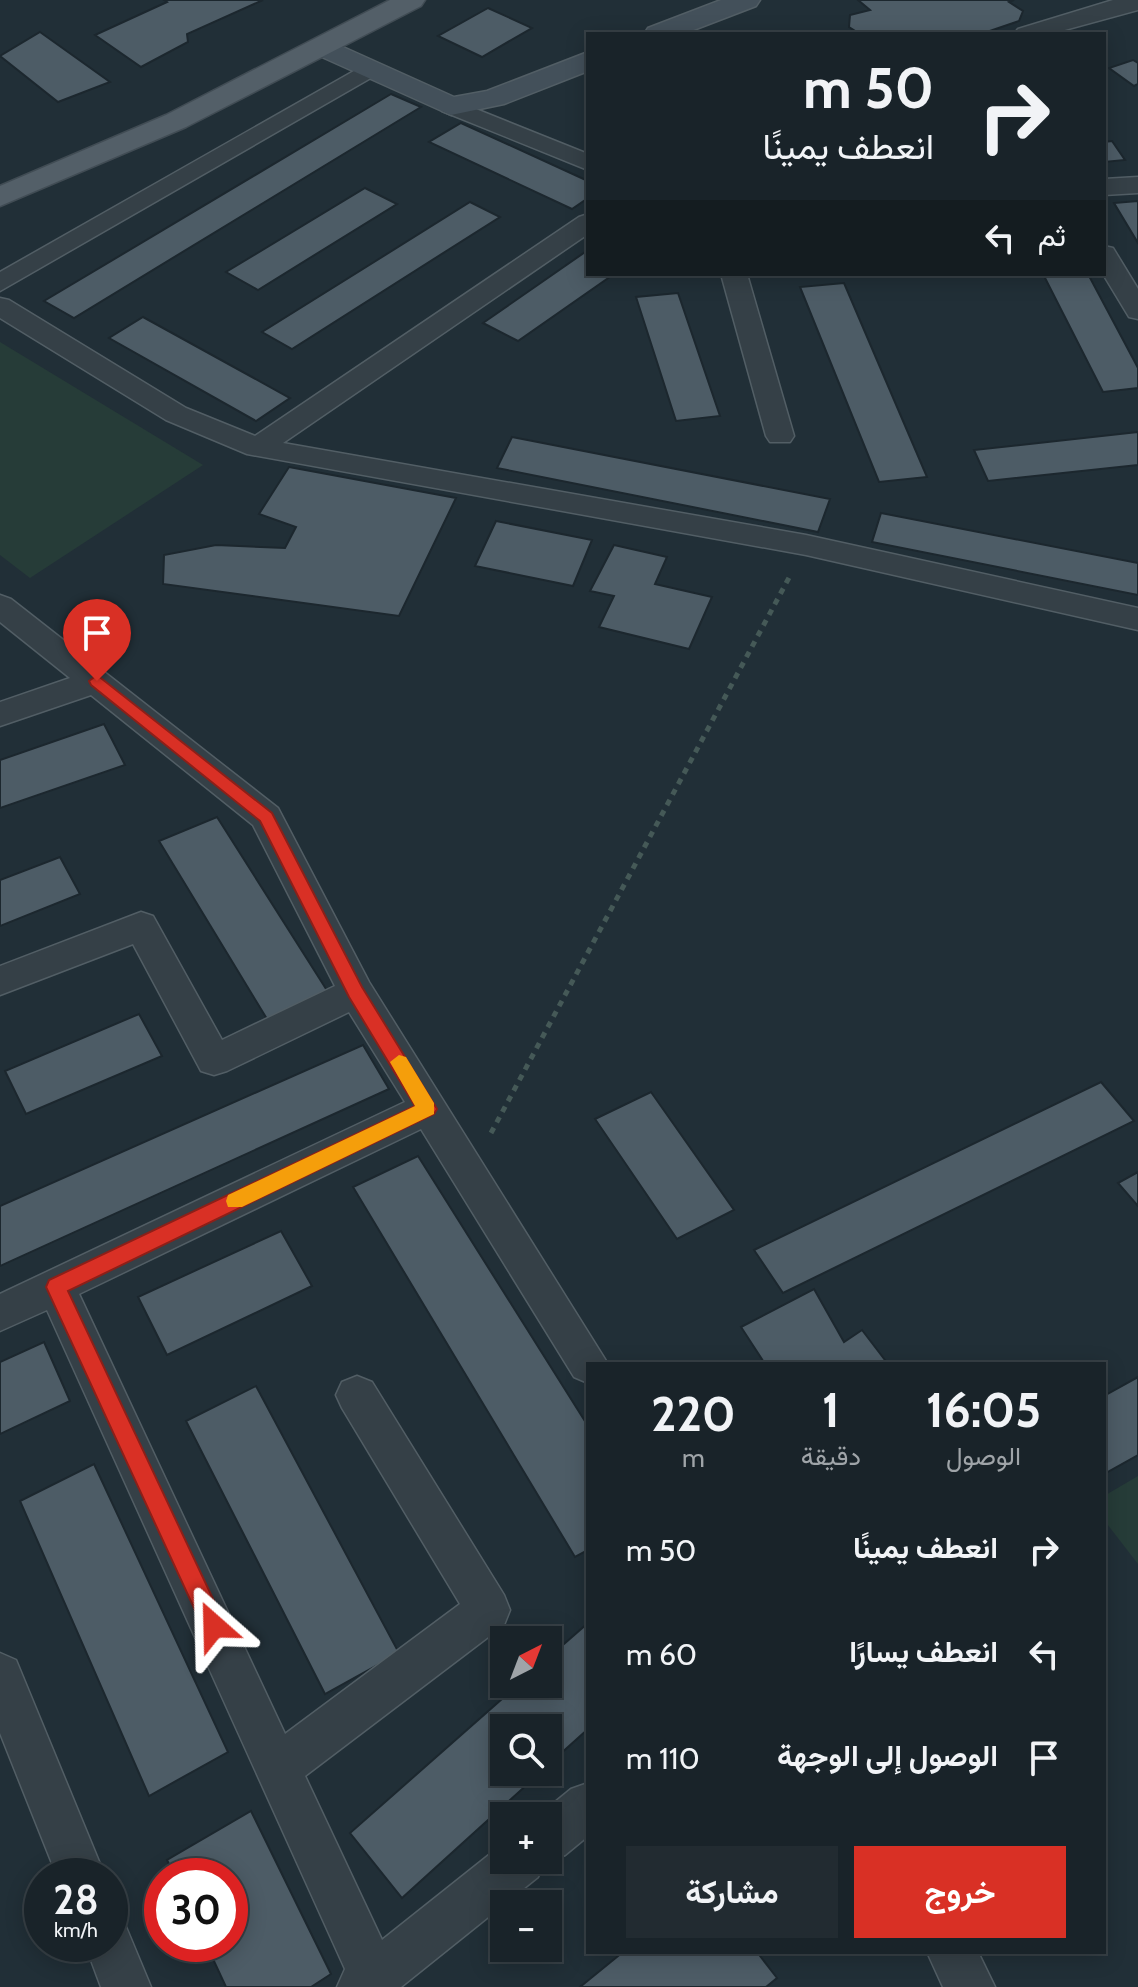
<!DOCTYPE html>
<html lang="ar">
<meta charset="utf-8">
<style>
:root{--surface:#192329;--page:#222b31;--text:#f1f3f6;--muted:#9fa4a8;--line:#374046;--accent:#d93025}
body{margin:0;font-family:Cabin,Vazirmatn,sans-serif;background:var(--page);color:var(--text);direction:rtl;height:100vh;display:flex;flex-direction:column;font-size:30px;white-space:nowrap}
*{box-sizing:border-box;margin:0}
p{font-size:26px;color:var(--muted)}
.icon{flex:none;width:44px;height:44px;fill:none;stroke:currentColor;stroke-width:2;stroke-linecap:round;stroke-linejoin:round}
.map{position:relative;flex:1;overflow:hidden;direction:ltr}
.sheet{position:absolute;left:586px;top:1362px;width:520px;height:592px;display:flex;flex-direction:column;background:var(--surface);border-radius:0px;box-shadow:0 4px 20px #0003,0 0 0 2px var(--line);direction:rtl}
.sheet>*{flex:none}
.hud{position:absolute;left:586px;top:32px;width:520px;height:244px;border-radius:0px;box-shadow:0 4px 20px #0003,0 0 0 2px var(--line);direction:rtl;background:#192329;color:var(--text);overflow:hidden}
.needle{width:52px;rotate:42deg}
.controls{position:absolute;left:490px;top:1626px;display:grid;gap:16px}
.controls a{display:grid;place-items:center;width:72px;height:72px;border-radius:0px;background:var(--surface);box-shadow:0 4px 20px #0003,0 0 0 2px var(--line);font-size:40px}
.speed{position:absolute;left:24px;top:1858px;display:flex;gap:16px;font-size:40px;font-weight:700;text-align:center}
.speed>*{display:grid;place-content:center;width:104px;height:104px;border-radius:50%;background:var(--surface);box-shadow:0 4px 20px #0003,0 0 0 2px var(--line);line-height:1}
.speed small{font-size:20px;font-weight:400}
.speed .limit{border:12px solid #d22;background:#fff;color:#111}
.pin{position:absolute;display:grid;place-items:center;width:68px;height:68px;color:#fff;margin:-82px -34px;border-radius:50% 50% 50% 0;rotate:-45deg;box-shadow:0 0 8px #0007}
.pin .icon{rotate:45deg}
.me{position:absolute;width:88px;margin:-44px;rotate:335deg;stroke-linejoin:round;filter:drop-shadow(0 0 6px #0008)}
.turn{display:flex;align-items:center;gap:28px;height:168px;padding:0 40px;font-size:36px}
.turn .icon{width:104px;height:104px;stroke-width:2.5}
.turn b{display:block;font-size:56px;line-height:68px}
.then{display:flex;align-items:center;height:76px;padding:0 40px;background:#0003;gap:16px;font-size:30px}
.eta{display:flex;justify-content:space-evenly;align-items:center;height:136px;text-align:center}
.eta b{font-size:48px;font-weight:700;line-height:56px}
.cta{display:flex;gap:16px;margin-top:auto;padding:16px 40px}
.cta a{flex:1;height:92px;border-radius:0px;background:var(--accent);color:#fff;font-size:32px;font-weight:700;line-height:92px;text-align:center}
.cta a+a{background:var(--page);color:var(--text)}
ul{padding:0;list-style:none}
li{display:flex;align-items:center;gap:24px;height:104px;padding:0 40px}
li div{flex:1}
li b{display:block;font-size:30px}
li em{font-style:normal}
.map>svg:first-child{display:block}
.green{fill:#263c38}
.building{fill:#4d5c66;stroke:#1c272e;stroke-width:2}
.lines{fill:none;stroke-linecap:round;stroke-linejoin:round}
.street-casing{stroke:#525e65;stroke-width:3}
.secondary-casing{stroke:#525e65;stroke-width:3}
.primary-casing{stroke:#414c54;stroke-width:3}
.path{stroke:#455957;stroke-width:5;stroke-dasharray:6 6;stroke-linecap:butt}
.street{fill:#354047;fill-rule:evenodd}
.secondary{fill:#43505a;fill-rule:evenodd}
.primary{fill:#535f68;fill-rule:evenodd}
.route{fill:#d93025;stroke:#8d1f18;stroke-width:2}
.slow{fill:#f59e0b}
</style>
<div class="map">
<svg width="1138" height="1987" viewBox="0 0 1138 1987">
<rect width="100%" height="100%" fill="#212f37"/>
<g class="green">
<polygon points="0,342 203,465 30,578 0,555"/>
<polygon points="1138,1476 1138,1564 1104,1520 1104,1496"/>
</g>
<g class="building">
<polygon points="164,0 263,0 187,34 188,42 141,67 95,35 167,2"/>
<polygon points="858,0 1014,0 1009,2 1023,11 1019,21 981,34 860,34 849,27 850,15 870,10"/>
<polygon points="488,8 532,28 482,57 438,36"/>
<polygon points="40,32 110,82 58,102 0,56"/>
<polygon points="1133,60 1138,63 1138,84 1134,86 1109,68"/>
<polygon points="391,94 421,107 74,318 44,301"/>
<polygon points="461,123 588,181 588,198 572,209 429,142"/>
<polygon points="1112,141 1125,160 1104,162 1104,142"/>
<polygon points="365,188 397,204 258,290 226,272"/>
<polygon points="1138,201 1138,243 1114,203"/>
<polygon points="470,202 500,217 292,349 262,332"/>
<polygon points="588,250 588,274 614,274 518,341 483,323"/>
<polygon points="1043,274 1088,274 1138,368 1138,388 1103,392"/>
<polygon points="844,283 927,477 879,482 800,287"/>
<polygon points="678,293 720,416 676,421 636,297"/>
<polygon points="143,317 290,398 256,421 109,338"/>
<polygon points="1138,432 1138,465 988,481 974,450"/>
<polygon points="512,437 830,499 818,532 497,468"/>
<polygon points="289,467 456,498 399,616 163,584 164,555 216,545 285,548 296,527 259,514"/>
<polygon points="881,513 1138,563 1138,595 872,542"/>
<polygon points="496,521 592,540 573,586 475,566"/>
<polygon points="614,545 667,557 655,584 712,597 689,649 599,627 614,596 590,591"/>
<polygon points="104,724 125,765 0,808 0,760"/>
<polygon points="217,817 328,992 267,1019 159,841"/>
<polygon points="60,857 80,894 0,926 0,880"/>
<polygon points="139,1014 162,1056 26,1114 5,1071"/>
<polygon points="363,1045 389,1089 0,1266 0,1206"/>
<polygon points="1101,1082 1134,1121 783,1293 754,1250"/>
<polygon points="651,1092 734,1210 677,1239 595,1119"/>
<polygon points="418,1156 588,1426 588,1550 575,1557 353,1187"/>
<polygon points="1138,1172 1138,1206 1118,1183"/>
<polygon points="281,1231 312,1286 167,1355 138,1297"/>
<polygon points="814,1289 844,1342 862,1330 888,1364 765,1364 741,1327"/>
<polygon points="44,1342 70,1401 0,1434 0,1362"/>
<polygon points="1138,1377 1138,1455 1104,1474 1104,1396"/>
<polygon points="256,1386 399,1653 325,1694 186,1421"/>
<polygon points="94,1464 228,1752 149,1796 20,1501"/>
<polygon points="588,1623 588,1729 548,1765 548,1728 504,1728 504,1772 541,1772 402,1898 350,1833 519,1684 548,1684 548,1658"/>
<polygon points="251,1811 331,1974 311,1987 226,1987 206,1944 230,1944 230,1876 175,1876 167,1860"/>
<polygon points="623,1952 757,1952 777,1978 766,1987 580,1987"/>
</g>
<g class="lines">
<defs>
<g id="street">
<polygon points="1113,0 1138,0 1138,10 1050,34 1014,34 1018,29"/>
<polygon points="368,63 376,65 380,70 376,75 0,291 0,272"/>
<polygon points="451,99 588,154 588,170 442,111 439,106"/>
<polygon points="1138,177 1138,193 1104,195 1104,179"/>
<polygon points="588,214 588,234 283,443 806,535 1138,608 1138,630 806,555 247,454 166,420 0,318 0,298 9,300 186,408 255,436 579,217"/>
<polygon points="1104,246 1113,248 1138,289 1138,319 1129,317 1103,274"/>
<polygon points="721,274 747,274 794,436 790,442 770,442 766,436"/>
<polygon points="0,595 11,599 278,808 369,982 608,1364 588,1364 588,1383 574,1377 421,1129 79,1294 285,1734 460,1604 342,1408 336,1395 342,1382 357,1376 372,1382 504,1595 510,1610 504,1625 305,1776 382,1940 504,1843 504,1860 548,1860 548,1816 538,1816 571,1789 588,1783 588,1836 565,1855 548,1862 545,1860 538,1877 401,1987 337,1987 345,1969 47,1310 0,1331 0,1294 405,1102 349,1012 227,1071 214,1075 201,1071 133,944 0,995 0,966 141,912 153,916 222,1040 335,986 253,825 91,695 0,726 0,702 70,678 0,622"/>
<polygon points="0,1653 16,1660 105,1876 57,1876 0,1733"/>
<polygon points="110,1920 126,1927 151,1987 101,1987 85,1944 110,1944"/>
<polygon points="927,1952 978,1952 995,1987 943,1987"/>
</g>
<g id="secondary">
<polygon points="721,0 760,0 756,6 683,34 644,34 648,28"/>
<polygon points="323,38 454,97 487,91 588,52 588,71 504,104 451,115 313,53 309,47 313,41"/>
</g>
<polygon id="primary" points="390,0 425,0 421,6 186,127 0,206 0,186 166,115"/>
</defs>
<use href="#street" class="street-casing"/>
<use href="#secondary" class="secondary-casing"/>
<use href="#primary" class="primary-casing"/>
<polyline class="path" points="491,1133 791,574"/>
<use href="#street" class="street"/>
<use href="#secondary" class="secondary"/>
<use href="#primary" class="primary"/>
</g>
<polygon class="route" points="97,675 272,813 362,987 437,1109 434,1114 68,1291 222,1618 225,1626 222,1634 214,1637 206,1634 46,1287 49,1280 415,1106 349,997 260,821 91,685 89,681"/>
<polygon class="slow" points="399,1055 406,1057 434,1103 434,1114 242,1207 228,1207 226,1201 228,1195 415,1106 390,1062"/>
</svg>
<div class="controls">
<a><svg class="needle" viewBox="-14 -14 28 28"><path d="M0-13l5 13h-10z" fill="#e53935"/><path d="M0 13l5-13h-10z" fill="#9fa4a8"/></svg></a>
<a><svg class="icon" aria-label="search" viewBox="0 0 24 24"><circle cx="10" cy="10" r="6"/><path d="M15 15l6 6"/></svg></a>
<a>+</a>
<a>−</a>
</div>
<div class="speed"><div>28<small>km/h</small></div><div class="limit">30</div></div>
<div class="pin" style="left:97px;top:681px;background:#d93025"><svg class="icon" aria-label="arrive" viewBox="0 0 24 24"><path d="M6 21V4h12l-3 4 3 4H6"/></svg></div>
<svg class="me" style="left:214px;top:1626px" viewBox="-20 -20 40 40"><path d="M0-17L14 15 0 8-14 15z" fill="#d93025" stroke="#fff" stroke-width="4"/></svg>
<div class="hud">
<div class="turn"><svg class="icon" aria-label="right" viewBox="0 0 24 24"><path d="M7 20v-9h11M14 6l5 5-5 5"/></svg><div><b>50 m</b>انعطف يمينًا</div></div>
<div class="then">ثم<svg class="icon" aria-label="left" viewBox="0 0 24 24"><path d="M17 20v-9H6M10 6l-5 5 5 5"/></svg></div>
</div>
<section class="sheet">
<div class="eta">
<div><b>16:05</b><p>الوصول</p></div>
<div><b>1</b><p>دقيقة</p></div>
<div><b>220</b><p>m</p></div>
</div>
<ul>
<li><svg class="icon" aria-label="right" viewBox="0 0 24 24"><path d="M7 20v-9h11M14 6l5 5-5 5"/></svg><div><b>انعطف يمينًا</b></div><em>50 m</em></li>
<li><svg class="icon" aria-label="left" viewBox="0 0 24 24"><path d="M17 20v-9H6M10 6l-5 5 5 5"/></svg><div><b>انعطف يسارًا</b></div><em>60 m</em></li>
<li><svg class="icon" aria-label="arrive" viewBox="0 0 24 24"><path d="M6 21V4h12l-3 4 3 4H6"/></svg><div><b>الوصول إلى الوجهة</b></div><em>110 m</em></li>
</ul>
<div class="cta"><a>خروج</a><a>مشاركة</a></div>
</section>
</div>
